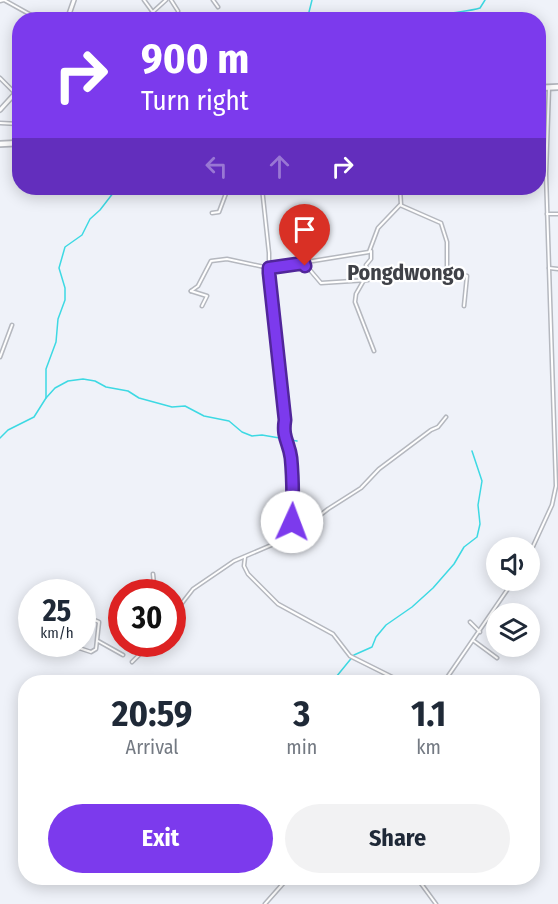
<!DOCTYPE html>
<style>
:root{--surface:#fff;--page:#f2f2f3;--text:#1f2937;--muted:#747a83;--accent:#7c3aed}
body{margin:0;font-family:"Fira Sans Condensed",sans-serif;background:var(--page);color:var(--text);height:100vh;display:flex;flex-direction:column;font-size:22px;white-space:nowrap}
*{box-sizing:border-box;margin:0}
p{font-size:20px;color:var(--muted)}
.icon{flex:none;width:33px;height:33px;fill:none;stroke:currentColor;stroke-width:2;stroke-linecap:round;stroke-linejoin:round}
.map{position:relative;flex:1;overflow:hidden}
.panel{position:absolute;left:18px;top:675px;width:522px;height:210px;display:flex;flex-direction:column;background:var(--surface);border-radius:24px;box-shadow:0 3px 15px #0003}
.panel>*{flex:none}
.banner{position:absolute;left:12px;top:12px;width:534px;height:183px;border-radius:24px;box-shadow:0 3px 15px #0003;background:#7c3aed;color:#fff;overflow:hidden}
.tools{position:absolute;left:486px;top:537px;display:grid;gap:12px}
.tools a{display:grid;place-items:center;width:54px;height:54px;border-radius:50%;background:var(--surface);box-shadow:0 3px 15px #0003;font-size:30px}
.speed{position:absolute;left:18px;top:579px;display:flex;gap:12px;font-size:30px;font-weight:700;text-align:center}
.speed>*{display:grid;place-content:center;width:78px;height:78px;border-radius:50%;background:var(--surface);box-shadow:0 3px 15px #0003;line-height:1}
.speed small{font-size:15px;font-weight:400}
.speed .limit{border:9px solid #d22;background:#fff;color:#111}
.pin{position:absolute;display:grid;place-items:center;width:51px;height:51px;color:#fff;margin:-62px -26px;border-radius:50% 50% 50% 0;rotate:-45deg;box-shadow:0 0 6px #0007}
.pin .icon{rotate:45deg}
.me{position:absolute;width:66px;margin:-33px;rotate:2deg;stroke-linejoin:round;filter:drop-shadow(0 0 4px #0008)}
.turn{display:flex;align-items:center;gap:21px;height:126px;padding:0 30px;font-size:27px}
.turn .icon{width:78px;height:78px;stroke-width:2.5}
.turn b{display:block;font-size:42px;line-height:51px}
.lanes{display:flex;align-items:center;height:57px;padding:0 30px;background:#0003;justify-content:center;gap:30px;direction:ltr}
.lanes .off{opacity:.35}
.eta{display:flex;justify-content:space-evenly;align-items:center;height:102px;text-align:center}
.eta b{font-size:36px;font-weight:700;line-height:42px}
.cta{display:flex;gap:12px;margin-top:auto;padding:12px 30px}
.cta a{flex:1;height:69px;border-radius:36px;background:var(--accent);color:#fff;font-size:24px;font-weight:700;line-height:69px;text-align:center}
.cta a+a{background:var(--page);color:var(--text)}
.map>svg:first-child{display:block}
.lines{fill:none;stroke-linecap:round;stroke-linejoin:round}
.stream{stroke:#3dd9e3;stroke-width:1.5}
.minor-casing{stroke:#b5b8bf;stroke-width:5}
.tertiary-casing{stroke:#b5b8bf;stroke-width:6}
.primary-casing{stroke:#b5b8bf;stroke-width:8}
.minor{stroke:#fff;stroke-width:2}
.tertiary{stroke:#fff;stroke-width:3}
.primary{stroke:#fff;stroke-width:4.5}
.route-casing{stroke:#51269a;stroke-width:15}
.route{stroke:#7c3aed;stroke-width:10}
.labels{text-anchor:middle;stroke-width:4.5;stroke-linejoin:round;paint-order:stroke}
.quarter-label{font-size:22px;font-weight:bold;fill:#3f4147;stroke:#fff}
</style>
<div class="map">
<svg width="558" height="904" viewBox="0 0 558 904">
<rect width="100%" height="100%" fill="#eff2f9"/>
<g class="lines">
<g class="stream">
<polyline points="307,20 312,0"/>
<polyline points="317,20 322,18 342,20"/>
<path d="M432,20C445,11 464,13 480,8L485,0"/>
<polyline points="46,398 55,388 68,381 83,379 95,381 106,387 128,391 139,398 172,407 185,406 204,416 229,421 242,432 252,436 262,435 297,441"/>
<polyline points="0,438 8,430 34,417 46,398 46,369 56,342 58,319 65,300 65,288 59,268 65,247 82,235 90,219 100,210 117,188"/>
<polyline points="332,682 354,655 372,647 376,637 386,625 412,607 433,588 454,564 464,547 477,537 480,524 478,505 482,481 472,451"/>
</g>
<defs>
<g id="minor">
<polyline points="144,0 152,11"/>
<polyline points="171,0 178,11"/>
<polyline points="213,0 218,7"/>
<polyline points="0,1 4,0 40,20"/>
<polyline points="417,18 417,20"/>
<polyline points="144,20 166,0"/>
<polyline points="0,78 15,93"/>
<polyline points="0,123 20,124"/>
<path d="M262,188L269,253V282L285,420C282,440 292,459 293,480C294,499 292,518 291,537"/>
<polyline points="400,188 401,205"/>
<polyline points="212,213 219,212 228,188"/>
<polyline points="547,214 558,214"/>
<polyline points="304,263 321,283 368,280 366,265 371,259 371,251"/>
<polyline points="269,268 369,252 378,228 400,205 441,223 447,242 447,270 467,276 464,306"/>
<polyline points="549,268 558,269"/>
<polyline points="364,280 356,294 355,302 374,351"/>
<polyline points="191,291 198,286 211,261 227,259 269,268"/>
<polyline points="191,291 207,296 202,306"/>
<polyline points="0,357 12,325"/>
<polyline points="530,553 552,505 556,486 546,174 549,88"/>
<polyline points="245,557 244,566 248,574 278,604 333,634 350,656 402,682"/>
<polyline points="149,592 154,584 153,574"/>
<polyline points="172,611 178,606"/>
<polyline points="172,616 193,589 234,561 295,535 328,509 361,488 379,469 431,430 438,427 446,417"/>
<polyline points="470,622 480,632"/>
<polyline points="98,641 123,655"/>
<polyline points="474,641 497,658"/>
<polyline points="73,646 91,652 96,649 99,622 92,619"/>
<polyline points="132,662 150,644"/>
<polyline points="444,682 514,580"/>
<polyline points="417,878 436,904"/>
<polyline points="265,904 288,878"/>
</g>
<g id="tertiary">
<polyline points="67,20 74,0"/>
<polyline points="0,110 20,88"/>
</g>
<g id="primary">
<polyline points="538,88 558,87"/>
<polyline points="0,144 20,143"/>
</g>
</defs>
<use href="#minor" class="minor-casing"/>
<use href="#tertiary" class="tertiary-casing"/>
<use href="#primary" class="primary-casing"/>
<use href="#minor" class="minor"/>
<use href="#tertiary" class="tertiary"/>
<use href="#primary" class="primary"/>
</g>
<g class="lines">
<defs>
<path id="route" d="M292,522C293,500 293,479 291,458C289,442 282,438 285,420L269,273V268L304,263L305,266"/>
</defs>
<use href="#route" class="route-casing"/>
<use href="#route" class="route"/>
</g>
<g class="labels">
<g class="quarter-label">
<text x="406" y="280">Pongdwongo</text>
</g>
</g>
</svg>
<div class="tools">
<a><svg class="icon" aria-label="sound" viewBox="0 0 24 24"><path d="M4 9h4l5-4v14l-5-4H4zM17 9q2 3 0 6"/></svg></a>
<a><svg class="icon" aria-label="layers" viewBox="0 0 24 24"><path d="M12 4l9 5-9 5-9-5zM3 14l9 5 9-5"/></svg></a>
</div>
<div class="speed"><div>25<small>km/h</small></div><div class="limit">30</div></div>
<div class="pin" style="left:305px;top:266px;background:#d93025"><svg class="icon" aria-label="arrive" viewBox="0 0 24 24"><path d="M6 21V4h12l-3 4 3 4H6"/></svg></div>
<svg class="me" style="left:292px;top:522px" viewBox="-20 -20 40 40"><circle r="19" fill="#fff"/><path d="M0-13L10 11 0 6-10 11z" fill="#7c3aed"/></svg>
<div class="banner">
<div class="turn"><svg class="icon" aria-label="right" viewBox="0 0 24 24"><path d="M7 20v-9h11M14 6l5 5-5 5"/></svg><div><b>900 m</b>Turn right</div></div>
<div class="lanes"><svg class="icon off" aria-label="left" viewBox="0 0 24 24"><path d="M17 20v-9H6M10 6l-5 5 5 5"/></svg><svg class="icon off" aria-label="ahead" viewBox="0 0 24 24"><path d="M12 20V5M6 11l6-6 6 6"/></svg><svg class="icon" aria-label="right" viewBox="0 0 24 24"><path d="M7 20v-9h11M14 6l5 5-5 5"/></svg></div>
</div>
<section class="panel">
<div class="eta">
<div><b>20:59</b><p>Arrival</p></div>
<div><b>3</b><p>min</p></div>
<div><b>1.1</b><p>km</p></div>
</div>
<div class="cta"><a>Exit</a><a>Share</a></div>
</section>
</div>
